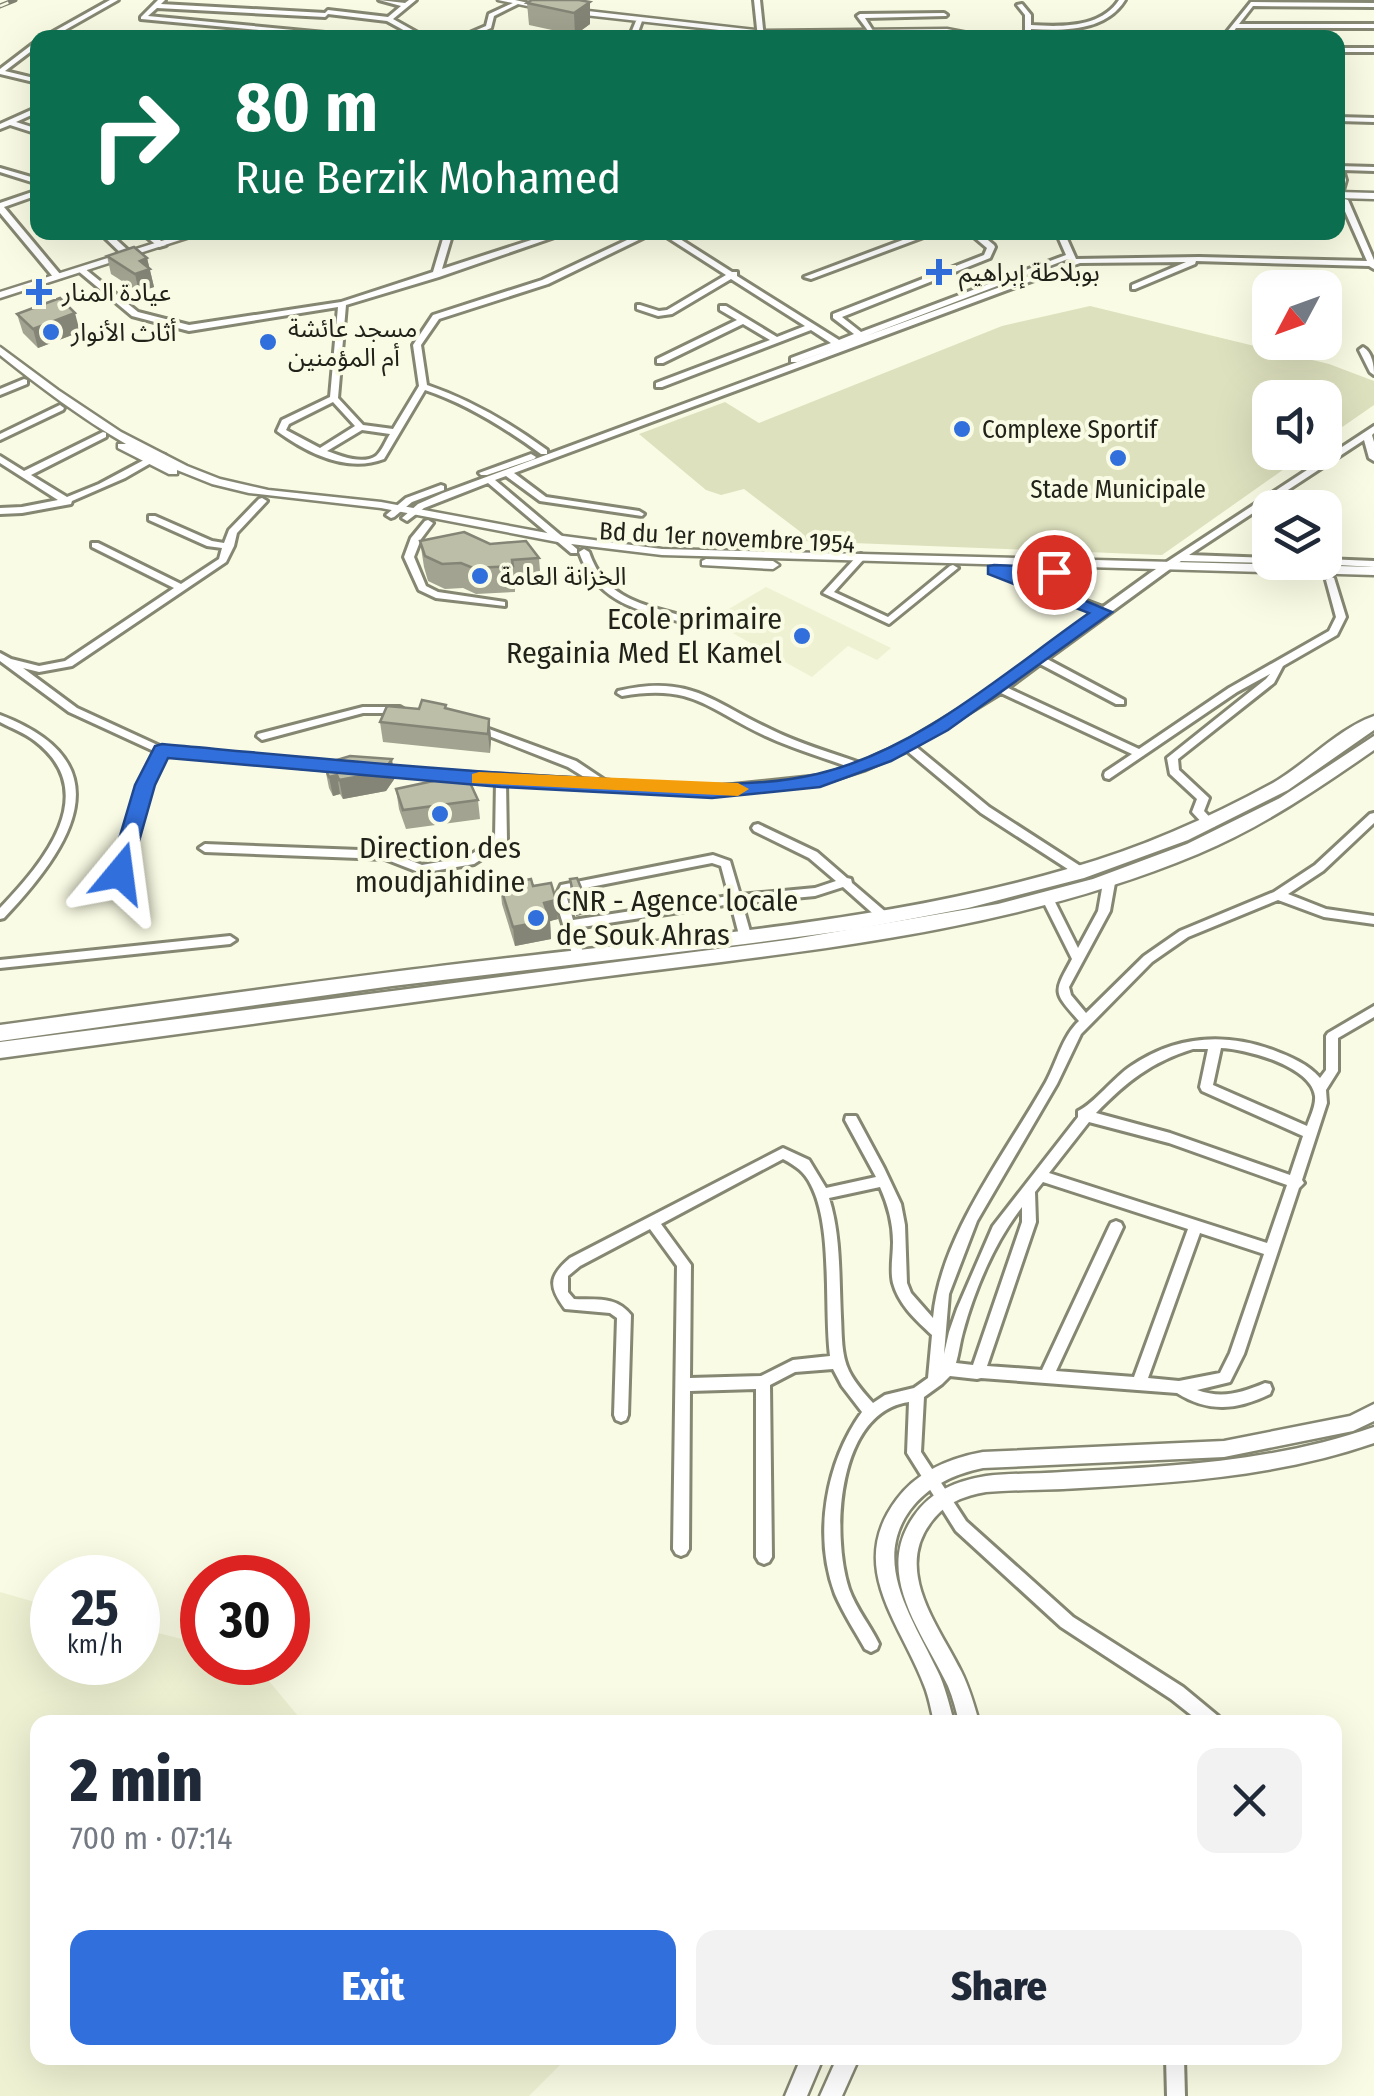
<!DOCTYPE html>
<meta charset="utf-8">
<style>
:root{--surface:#fff;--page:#f2f2f3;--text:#1f2937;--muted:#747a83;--accent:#316fdc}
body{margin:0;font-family:"Fira Sans Condensed","Noto Sans Arabic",sans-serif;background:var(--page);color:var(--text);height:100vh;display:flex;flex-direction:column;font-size:38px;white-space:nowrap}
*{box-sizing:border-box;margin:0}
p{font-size:32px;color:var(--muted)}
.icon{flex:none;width:55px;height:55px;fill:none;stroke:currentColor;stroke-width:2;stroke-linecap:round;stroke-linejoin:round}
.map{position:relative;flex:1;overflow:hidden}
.panel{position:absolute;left:30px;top:1715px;width:1312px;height:350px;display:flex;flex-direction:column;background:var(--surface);border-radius:20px;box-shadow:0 10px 40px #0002}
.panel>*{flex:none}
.banner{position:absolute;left:30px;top:30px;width:1315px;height:210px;border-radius:20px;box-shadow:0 10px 40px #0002;background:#0b6e4f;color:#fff;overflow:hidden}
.needle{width:65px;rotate:229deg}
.controls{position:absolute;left:1252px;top:270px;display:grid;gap:20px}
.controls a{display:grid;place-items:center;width:90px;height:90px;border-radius:20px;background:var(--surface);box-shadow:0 10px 40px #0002;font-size:50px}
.speed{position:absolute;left:30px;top:1555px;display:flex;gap:20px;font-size:50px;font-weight:700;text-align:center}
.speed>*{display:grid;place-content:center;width:130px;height:130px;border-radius:50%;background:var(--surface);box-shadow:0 10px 40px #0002;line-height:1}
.speed small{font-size:25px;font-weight:400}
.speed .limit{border:15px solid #d22;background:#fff;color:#111}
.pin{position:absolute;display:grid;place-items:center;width:85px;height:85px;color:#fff;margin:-42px;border:5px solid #fff;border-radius:50%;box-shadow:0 2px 10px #0007}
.me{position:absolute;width:110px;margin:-55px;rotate:16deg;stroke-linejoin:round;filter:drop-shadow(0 0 8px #0008)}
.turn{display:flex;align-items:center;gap:35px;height:210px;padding:0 40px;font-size:45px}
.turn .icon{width:130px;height:130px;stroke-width:2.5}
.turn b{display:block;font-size:70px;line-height:85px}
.round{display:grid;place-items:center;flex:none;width:105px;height:105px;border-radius:20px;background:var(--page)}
.head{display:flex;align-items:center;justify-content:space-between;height:170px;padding:0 40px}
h1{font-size:60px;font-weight:800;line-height:75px}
.cta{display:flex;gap:20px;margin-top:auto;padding:20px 40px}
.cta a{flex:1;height:115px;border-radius:20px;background:var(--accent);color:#fff;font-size:40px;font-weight:800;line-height:115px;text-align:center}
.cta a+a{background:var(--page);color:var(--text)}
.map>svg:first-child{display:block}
.built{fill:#eef1d2}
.green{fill:#dee1be}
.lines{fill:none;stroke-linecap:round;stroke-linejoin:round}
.minor-casing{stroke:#868772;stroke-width:6}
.tertiary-casing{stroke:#868772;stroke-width:5}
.trunk-casing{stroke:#868772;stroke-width:5}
.minor{fill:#fff;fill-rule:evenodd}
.tertiary{fill:#fff;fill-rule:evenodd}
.trunk{fill:#fff;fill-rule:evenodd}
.rail-casing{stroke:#808172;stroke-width:5}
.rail{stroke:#fafbe4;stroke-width:2.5;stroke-dasharray:9;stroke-linecap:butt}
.wall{fill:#a2a390}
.shaded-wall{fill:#848576}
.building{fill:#bcbea8;stroke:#848576;stroke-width:2.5}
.route{fill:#316fdc;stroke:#20488f;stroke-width:2.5}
.slow{fill:#f59e0b}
.poi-dot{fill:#316fdc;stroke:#fafbe4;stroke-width:4}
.labels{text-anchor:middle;stroke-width:8;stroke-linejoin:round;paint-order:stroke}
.far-poi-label{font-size:25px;fill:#212219;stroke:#fafbe4;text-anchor:start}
.far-street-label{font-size:25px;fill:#212219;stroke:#fafbe4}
.poi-label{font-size:30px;fill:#212219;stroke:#fafbe4;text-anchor:end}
</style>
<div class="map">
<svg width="1374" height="2096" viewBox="0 0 1374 2096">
<rect width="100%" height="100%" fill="#fafbe4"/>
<g class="built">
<polygon points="766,587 891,648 877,660 848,646 812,677 720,626 722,613"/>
<polygon points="0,1592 52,1607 52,1662 138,1662 138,1628 202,1644 202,1662 254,1663 303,1722 38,1722 38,2058 567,2058 529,2096 0,2096"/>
</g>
<polygon class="green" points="1090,306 1329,364 1374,381 1374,405 1325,439 1325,398 1270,398 1270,452 1307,453 1162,555 802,541 802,533 744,489 721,495 706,490 639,434 725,402 759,423 1002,326"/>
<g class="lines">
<defs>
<g id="minor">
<polygon points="110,0 118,0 51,38 42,38"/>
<polygon points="158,0 165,0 161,4 325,13 328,10 388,17 401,6 379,0 405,3 409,0 416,0 393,19 427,38 418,38 387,21 328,14 325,17 157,8 148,16 378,38 346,38 141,19 141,17"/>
<polygon points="754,0 760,0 764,38 758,38"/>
<path d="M1119,0H1125C1106,31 1065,31 1031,29V38H1025V15L1017,5L1022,4L1031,15V25C1061,27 1101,28 1119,0Z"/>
<polygon points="515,2 520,3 494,16 491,28 468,38 458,38 486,26 489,14"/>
<polygon points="1251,2 1374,3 1374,7 1253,6 1239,24 1374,24 1374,28 1236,28 1229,38 1222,38"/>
<polygon points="944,13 947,15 946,16 865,18 875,34 872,36 857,16 860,14"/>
<polygon points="639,19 642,21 636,38 629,38 636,21"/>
<polygon points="38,40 38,46 5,71 38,79 38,83 0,74 0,69"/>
<rect x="1338" y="48" width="36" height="4"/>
<polygon points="38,107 38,112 16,122 38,129 38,134 10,125 0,129 0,124"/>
<polygon points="1338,117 1374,118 1374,122 1338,121"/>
<polygon points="1338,166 1374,167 1374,171 1343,170 1346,180 1342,194 1338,196"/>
<polygon points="0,168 38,179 38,184 0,172"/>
<polygon points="38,190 38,195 4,207 60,274 60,278 54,278 0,213 0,203"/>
<path d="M1341,198L1348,200L1374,260V269L1369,266L1196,261L1195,264L1135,289H1132V285L1186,262L1080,263L514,473L546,497L639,511L644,514L642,516L540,501L506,476L495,480L577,549V553H571L488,483L424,508L407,521L402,518L418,504L443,493L838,347L797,362H791V358L831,343L811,330L662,387H656V383L770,340L743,324L663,363H657V359L737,320L720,310V306H726L777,337L805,326L731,279L672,314L658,316L637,309V305H640L659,311L667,310L726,275L659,232H669L732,272H737V276L839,340L854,334L833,318V314L984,255L987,248L968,232H978L994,245L995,247L990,258L842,317L861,332L1066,255L1056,232H1064L1076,259L1199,257L1367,261L1340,200ZM1068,259L1071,261L866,336Z"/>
<polygon points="99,232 108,232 132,254 132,258 126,258"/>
<polygon points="140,232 150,232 166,245 159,247"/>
<path d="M445,232H453L442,269L556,232H569L439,277L346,305L338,398L363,425L393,429L419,386L413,345L433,315L542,280L644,232H655L548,284L439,319L421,345L427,385C471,400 510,423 547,450V454H541C505,428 467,404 425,390L384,459C347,473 307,453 277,431L282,420L330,397L338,307L189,331L132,316L77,270L84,268L138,312L189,325L341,302L433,272ZM333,402L355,426L320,448L286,430L289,424ZM362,430L390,434C386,440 382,451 376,456C363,465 340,456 327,451Z"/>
<polygon points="924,232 937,232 811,279 804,277"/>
<path d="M1363,347C1372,352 1374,365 1374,375L1370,372L1359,350Z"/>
<polygon points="24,379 27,380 27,384 0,395 0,389"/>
<polygon points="60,405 64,408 63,410 0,440 0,434"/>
<path d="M1374,426V433L1372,435L1374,442V461L1369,458L1364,440L1189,555L1270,558V562L1273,563L1181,561L1047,659L1124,700V704H1116L1040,664L1008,688L1139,749L1229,688L1329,631L1336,617L1326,580L1331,577L1334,578L1346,617L1337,635L1283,666L1274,683L1178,759L1179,770L1209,798L1204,811L1216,824L1214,827H1206L1192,812L1197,799L1170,774L1167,758L1266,679L1270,674L1237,692L1109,779L1105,778L1104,775L1105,772L1132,754L1001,693L915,746L989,807L1085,869L1087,872L1085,875H1077L981,813L907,751L864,770L820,784L713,795L506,782L507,841L505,844L474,864L421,873L385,859L205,852L199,848L205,844L386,851L422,865L467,857L495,839L496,781L377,774L372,770L373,767L589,780L568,767L474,730L473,728L478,725L576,761L606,781L713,787L819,776L849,767C822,757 794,749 768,737C708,710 694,683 622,696L617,693L618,691C691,674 711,702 772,730C800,744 830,752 860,763L904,743L996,687L1097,612L991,572V568H997L1103,607L1150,573Z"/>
<polygon points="103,432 106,433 106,437 31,475 67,497 99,484 157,453 165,455 125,478 72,501 71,504 22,513 0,514 0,508 22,507 58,500 0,463 0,456 24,471"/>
<polygon points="531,454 536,457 534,459 487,475 481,475 479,473"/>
<polygon points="441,485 444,486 444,490 412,502 394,517 391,518 386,515 406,498"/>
<polygon points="262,498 267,501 237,533 234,546 226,562 72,666 39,672 23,668 77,708 164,748 342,763 347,767 342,771 165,755 151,785 126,873 120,877 116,876 114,873 139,785 156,752 69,712 0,661 0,653 11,659 39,666 65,661 174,588 92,547 92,543 98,543 181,584 219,559 222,548 207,546 149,520 149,516 155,516 212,541 224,543 229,530 259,499"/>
<polygon points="428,520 433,523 421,539 414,557 426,586 438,592 505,602 505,606 436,598 419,590 404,557 411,538 425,521"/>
<path d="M584,549L589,552C606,602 648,605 693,619L694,621L689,624C641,611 597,604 579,552Z"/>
<polygon points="861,554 866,557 864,559 834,592 888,617 950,566 953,565 958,568 889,624 823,593 858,555"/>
<polygon points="1325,559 1374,561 1374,567 1322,564 1320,562 1325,562"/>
<polygon points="363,707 400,707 405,710 400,713 363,713 262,740 257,736 258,734"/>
<path d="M0,715C126,763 72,846 4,918L0,919V908C43,863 103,793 35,741C25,733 11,728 0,722Z"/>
<path d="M1374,813V823L1323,871L1288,894L1326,909L1374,916V924L1324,917L1278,900L1188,937L1152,962L1081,1034L1057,1084L977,1221L949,1294L944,1354L949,1332L957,1309L993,1226L1078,1117V1111C1094,1104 1114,1077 1131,1066C1175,1036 1224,1032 1273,1050C1291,1057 1308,1064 1320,1078L1326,1070V1036L1328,1033L1374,1006V1017L1338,1038V1071L1326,1090L1327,1103L1302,1180L1304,1183L1299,1188L1244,1354L1230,1382L1197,1390C1222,1399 1241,1393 1265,1383L1270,1384L1272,1389L1270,1394C1237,1410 1209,1413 1177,1393L981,1378L977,1379L950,1376L942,1384L924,1397L921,1452L966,1521L1073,1617L1183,1687L1218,1716L1220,1722H1200L1171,1699L1061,1627L956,1531L907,1453L909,1402C837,1412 831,1534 849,1589C856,1609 870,1625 879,1644L877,1649L871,1652L865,1649C855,1631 843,1613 835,1594C813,1535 826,1462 862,1412L842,1386L833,1369L795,1372L770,1385L772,1557L769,1562L764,1564L759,1562L756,1557V1389L690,1391L689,1549L686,1554L681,1556L676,1554L673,1549L677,1266L650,1229L580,1266L568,1276V1292L574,1299C597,1300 616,1296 631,1315L628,1415L626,1420L621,1422L616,1420L614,1415L617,1318L610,1313L565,1309C548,1286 549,1276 570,1258L783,1148L809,1160L826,1188L876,1177L845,1120L846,1116H856L884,1168L901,1204L905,1225L907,1283L911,1293L933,1318C940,1236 1006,1153 1046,1082C1057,1062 1062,1037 1079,1021C1053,991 1053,994 1072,959L1043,901L1045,898H1053L1078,948L1098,911L1103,883L1109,879L1115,883L1110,911L1069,987L1071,995L1086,1013L1144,956L1180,931L1274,892L1315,865L1370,814ZM1221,1048C1246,1049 1311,1066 1315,1096C1316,1106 1310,1117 1307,1126L1213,1085ZM1193,1049H1208L1200,1087L1202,1091L1303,1136L1290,1175L1170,1133L1096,1113C1126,1082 1151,1062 1193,1049ZM1089,1122L1169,1143L1287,1185L1267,1243L1049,1173ZM783,1159C796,1166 805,1172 811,1185C833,1227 824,1308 830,1356L793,1360L761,1376L690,1378L691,1265L661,1224ZM1043,1182L1188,1229L1134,1377L1056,1371L1123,1227L1121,1223L1116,1221L1111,1223L1109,1227L1042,1370L987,1366L1036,1222L1035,1192ZM880,1187C888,1205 893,1223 893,1242C893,1256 890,1270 893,1283C899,1305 916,1320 932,1335L928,1378L914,1388L885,1395L873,1403C864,1393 855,1383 849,1371C841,1355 842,1334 841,1317C839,1277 841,1236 829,1198ZM1022,1207V1222L973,1365L956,1363C959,1353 960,1342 963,1332C974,1291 995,1241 1022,1207ZM1200,1233L1264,1254L1230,1353L1220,1373L1179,1381L1148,1378Z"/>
<path d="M758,824L817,852L847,878L851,879L852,883L887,913L889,916L887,919H879L843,887L815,896L742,903L751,935L745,939L739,935L731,904L576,928L584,957L582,960H574L555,898L561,885L713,855L730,861L740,895L815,888L836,881L809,858L754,831L752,828L754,825ZM712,863L721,866L729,896L573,920L567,898L570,891Z"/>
<polygon points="230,936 236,940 230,944 0,968 0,960"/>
<polygon points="1166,2058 1184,2058 1185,2096 1167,2096"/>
</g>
<g id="tertiary">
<polygon points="498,0 515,0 551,8 547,10"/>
<polygon points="570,9 764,31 947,29 994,38 972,38 947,33 764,35 567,13 567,9"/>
<polygon points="1338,192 1374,193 1374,199 1338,198"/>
<polygon points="190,232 205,232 0,298 0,292"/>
<path d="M0,347L58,390L121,432L187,466L220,479L268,490L381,502L563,536L662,549L1374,567V575L662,555L563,543L381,508L249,493L212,484L177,470V474H169L118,448V444H126C81,418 40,387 0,355Z"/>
<polygon points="706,559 773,561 779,565 773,569 702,565 702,561"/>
<path d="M1374,1404V1421L1353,1431L1224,1457L983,1468C954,1474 928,1486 910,1510C871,1563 914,1620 937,1670C945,1686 949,1704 954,1722H934C931,1710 929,1697 924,1685C900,1622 846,1566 897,1499C918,1471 950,1458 983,1452L1224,1441L1350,1416Z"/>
<path d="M1374,1427V1443C1273,1478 1169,1483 1063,1489C1037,1490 1012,1490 986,1492C964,1496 947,1502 932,1521C893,1570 938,1625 961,1671C969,1687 974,1704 979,1722H959C956,1710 953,1698 948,1686C923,1633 873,1574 914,1516C932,1490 957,1481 986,1476C1012,1473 1037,1474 1063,1472C1169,1467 1273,1462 1374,1427Z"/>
<polygon points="801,2058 823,2058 807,2096 785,2096"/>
<polygon points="837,2058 859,2058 842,2096 820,2096"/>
</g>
<g id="trunk">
<path d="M1374,716V730L1288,790L1188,840L1084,878L968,908L857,929L745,944L392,986L0,1041V1025C175,1001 350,976 526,956C708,934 894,920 1071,868C1141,848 1209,818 1273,783C1306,764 1339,728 1374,716Z"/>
<path d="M1374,736V750C1318,789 1262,827 1198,854C1004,935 792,952 585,979C390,1005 195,1032 0,1058V1042L794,939L998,904L1093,879L1187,844L1280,798Z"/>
</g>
</defs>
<use href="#minor" class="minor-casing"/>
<use href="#tertiary" class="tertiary-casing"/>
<use href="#trunk" class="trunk-casing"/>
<use href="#minor" class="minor"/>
<use href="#tertiary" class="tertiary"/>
<use href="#trunk" class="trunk"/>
<defs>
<polyline id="rail" points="0,6 15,0"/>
</defs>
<use href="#rail" class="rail-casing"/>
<use href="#rail" class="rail"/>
</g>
<g class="wall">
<polygon points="590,2 590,24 575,35 529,25 527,3"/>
<polygon points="107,256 147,258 154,287 139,292 111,274"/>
<polygon points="17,314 80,332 38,348 23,333"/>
<polygon points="420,541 490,544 539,558 541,583 515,586 515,592 476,594 463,588 445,589 428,581 424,567"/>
<polygon points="419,709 447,709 489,719 491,738 490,753 383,742 380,722"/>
<polygon points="325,768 395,778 386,791 343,799 340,794 333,796 329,788"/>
<polygon points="396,789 478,800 480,819 406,829 399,809"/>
<polygon points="570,879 584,895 585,914 576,916 571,898"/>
<polygon points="500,885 533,886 558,919 550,921 551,939 515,946 502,904"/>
</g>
<g class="shaded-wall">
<polygon points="590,2 590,24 575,35 574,13"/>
<polygon points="147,258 154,287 139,292 135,274 140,261"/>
<polygon points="75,313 80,332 38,348 33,329"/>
<polygon points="489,719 491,738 490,753 488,734"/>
<polygon points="392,759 395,778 386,791 343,799 339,780"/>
<polygon points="337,775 340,794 333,796 329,777"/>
<polygon points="584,895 585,914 576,916 574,897"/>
<polygon points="556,900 558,919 550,921 551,939 515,946 513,927 544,903"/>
</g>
<g class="building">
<polygon points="532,0 579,0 590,2 574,13 527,3"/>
<polygon points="134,247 147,258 140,261 150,269 135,274 107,256"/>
<polygon points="60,298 75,313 33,329 17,314"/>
<polygon points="464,532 490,544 526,541 539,558 512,560 513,566 473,568 461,563 442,564 425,556 420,541"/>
<polygon points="422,700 446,705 445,708 489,719 488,734 380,722 387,706 419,709"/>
<polygon points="350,756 392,759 383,772 339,780 337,775 329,777 325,768 330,762"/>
<polygon points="466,774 478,800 403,810 396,789"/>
<polygon points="577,878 584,895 574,897 570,879"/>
<polygon points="531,879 533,886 551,883 556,900 544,903 550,920 513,927 500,885"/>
</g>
<path class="route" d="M994,565L1061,568L1063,572L1054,577L1027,576L1112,612L948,730L891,761L820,787L712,798L501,787L168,758L155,785L130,873L120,881L109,873L135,785L155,746L162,744C305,757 448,771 591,778C665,782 744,791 817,774C919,750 1006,671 1089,613L988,574V566Z"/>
<polygon class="slow" points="479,772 738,783 749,789 738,796 472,783 472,774"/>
<g class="poi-dot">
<path d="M934 257h10v10h10v10h-10v10h-10v-10h-10v-10h10z"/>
<path d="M34 277h10v10h10v10h-10v10h-10v-10h-10v-10h10z"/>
<circle cx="51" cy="332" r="10"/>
<circle cx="268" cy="342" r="10"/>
<circle cx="962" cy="429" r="10"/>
<circle cx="1118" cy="458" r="10"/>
<circle cx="480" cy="576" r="10"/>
<circle cx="802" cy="636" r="10"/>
<circle cx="440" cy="814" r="10"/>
<circle cx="536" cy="918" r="10"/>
</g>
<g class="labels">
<g class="far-poi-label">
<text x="959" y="281">بوبلاطة إبراهيم</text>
<text x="62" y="301">عيادة المنار</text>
<text x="288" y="337">مسجد عائشة<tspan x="288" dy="29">أم المؤمنين</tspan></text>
<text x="71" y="341">أثاث الأنوار</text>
<text x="982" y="438">Complexe Sportif</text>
<text x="1118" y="498" text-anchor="middle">Stade Municipale</text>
<text x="500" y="585">الخزانة العامة</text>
</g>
<g class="far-street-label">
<text transform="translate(727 537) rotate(3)" y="9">Bd du 1er novembre 1954</text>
</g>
<g class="poi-label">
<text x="782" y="629">Ecole primaire<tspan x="782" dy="34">Regainia Med El Kamel</tspan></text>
<text x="440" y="858" text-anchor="middle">Direction des<tspan x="440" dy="34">moudjahidine</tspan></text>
<text x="556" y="911" text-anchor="start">CNR - Agence locale<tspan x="556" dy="34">de Souk Ahras</tspan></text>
</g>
</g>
</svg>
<div class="controls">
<a><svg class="needle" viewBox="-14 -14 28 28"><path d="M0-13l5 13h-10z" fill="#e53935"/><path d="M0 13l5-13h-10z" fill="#747a83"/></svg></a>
<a><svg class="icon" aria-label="sound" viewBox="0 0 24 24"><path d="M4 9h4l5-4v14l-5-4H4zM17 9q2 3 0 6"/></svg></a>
<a><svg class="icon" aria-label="layers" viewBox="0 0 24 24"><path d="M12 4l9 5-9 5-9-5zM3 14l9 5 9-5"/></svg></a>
</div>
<div class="speed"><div>25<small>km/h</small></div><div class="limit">30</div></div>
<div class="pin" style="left:1054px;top:572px;background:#d93025"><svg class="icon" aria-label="arrive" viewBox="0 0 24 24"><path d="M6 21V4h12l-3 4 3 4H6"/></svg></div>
<svg class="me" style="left:120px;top:873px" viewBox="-20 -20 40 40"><path d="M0-17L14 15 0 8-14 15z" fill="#316fdc" stroke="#fff" stroke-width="4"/></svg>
<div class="banner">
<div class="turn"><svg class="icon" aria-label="right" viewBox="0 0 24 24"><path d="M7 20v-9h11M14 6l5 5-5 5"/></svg><div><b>80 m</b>Rue Berzik Mohamed</div></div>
</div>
<section class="panel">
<div class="head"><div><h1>2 min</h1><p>700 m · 07:14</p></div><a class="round"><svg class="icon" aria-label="close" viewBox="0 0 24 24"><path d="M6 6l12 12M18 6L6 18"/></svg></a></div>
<div class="cta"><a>Exit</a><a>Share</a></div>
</section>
</div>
